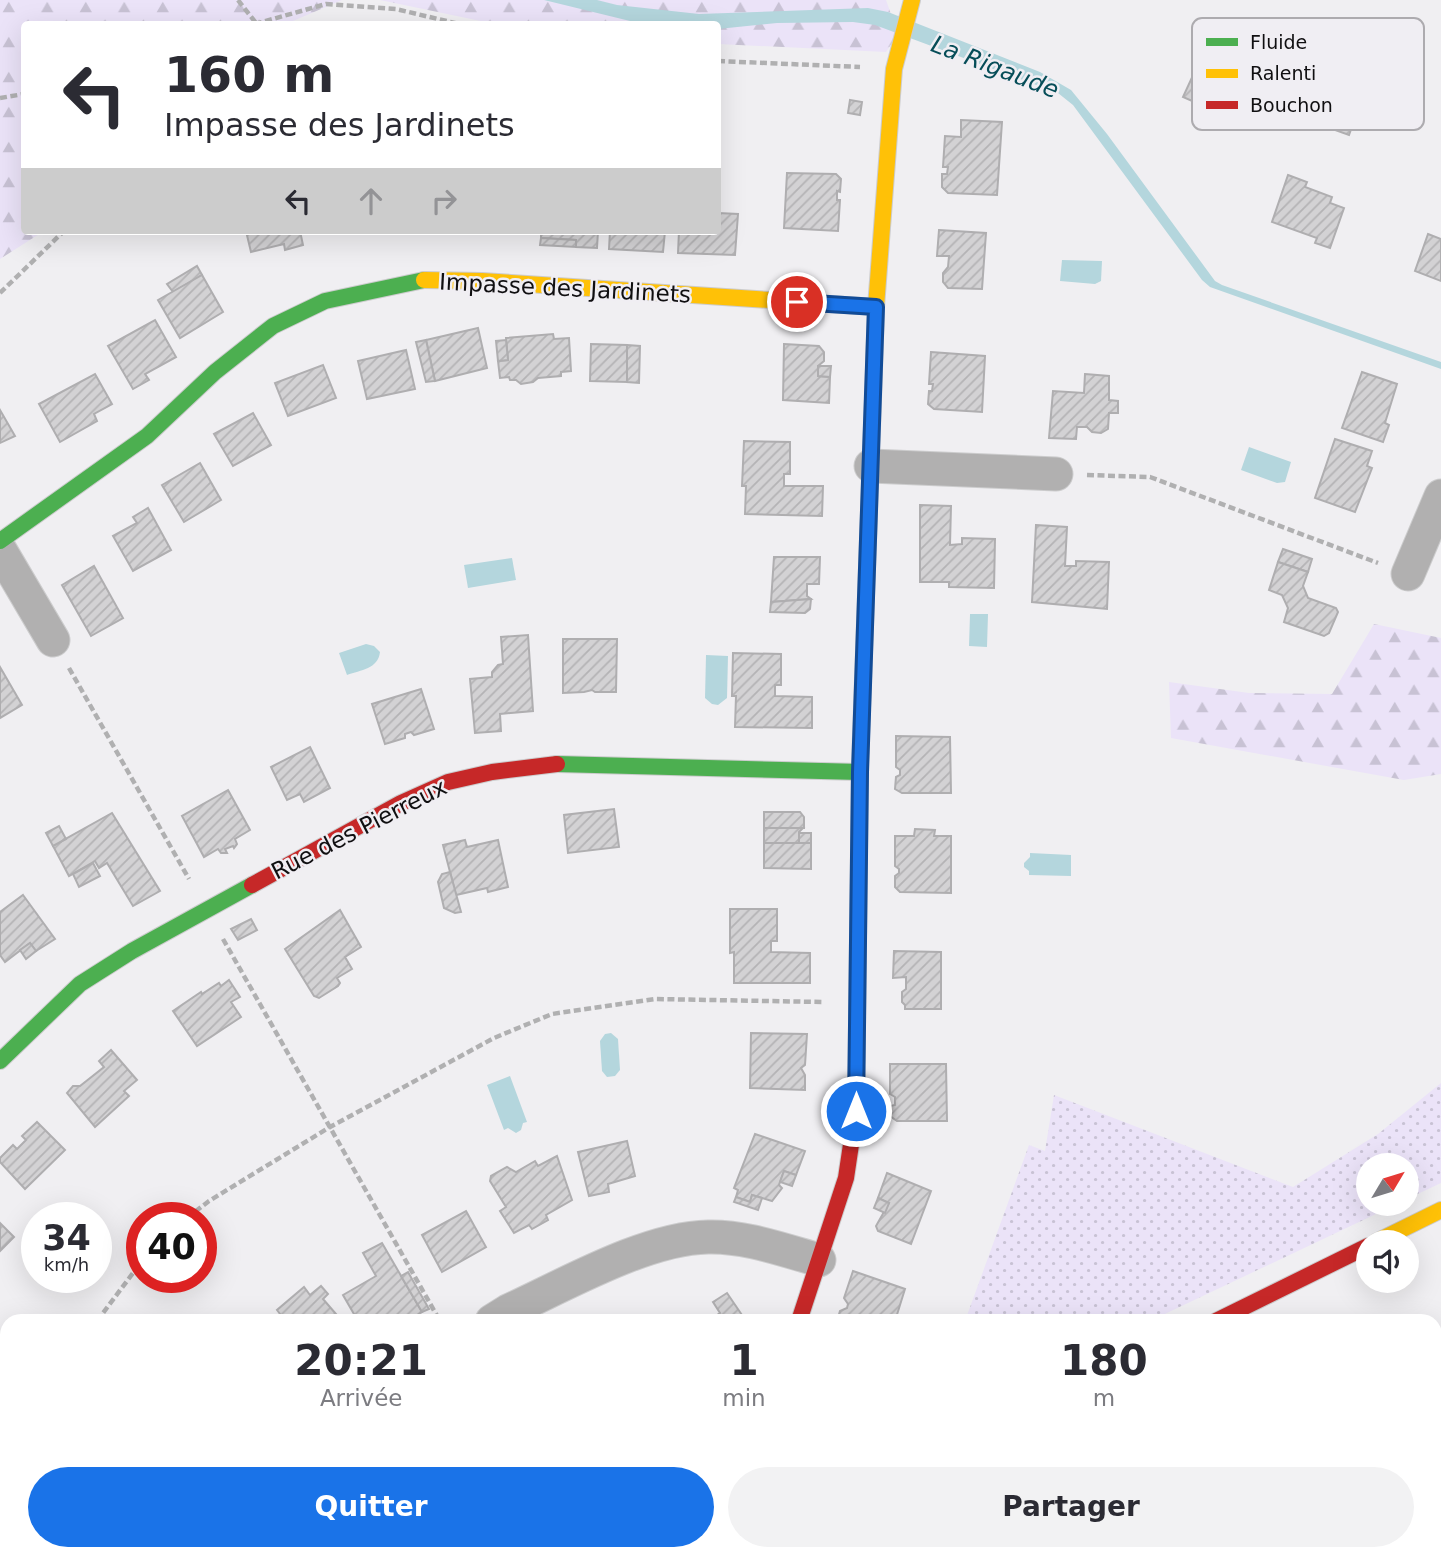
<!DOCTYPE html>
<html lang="fr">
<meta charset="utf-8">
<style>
:root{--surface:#fff;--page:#f2f2f3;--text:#2b2b33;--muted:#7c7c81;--accent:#1a73e8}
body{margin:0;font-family:"DejaVu Sans",sans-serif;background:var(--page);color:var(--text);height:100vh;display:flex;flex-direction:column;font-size:26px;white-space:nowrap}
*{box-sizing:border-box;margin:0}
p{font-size:23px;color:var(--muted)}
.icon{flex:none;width:38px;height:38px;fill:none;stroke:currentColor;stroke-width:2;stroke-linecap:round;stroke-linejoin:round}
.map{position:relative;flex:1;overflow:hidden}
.panel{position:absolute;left:0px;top:1314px;width:1442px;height:247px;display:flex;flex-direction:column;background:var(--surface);border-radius:21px 21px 0 0;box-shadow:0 7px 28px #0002}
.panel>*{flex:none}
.hud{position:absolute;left:21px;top:21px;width:700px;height:214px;border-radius:7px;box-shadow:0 7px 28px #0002;background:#fff;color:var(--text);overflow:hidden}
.needle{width:46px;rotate:52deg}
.tools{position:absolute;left:1356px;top:1153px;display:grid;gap:14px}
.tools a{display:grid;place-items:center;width:63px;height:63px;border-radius:50%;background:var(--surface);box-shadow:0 7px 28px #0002;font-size:35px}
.speed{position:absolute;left:21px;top:1202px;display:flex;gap:14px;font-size:35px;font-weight:700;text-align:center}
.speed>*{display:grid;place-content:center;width:91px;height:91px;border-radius:50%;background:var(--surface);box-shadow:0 7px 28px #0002;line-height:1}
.speed small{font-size:18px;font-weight:400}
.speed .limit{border:10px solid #d22;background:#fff;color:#111}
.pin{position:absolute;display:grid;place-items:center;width:60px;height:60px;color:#fff;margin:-30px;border:4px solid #fff;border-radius:50%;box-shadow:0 2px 7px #0007}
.me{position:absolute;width:77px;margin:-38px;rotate:0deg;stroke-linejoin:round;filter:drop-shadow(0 0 5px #0008)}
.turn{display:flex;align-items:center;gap:24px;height:147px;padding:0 28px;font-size:32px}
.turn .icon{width:91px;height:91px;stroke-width:2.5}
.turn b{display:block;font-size:49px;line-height:60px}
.lanes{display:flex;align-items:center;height:66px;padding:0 28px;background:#0003;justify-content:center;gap:35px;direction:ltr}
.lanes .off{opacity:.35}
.eta{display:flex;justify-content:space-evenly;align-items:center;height:119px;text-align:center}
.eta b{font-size:42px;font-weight:600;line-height:49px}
.primary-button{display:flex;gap:14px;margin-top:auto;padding:14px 28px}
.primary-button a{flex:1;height:80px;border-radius:42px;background:var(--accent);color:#fff;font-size:28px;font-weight:600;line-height:80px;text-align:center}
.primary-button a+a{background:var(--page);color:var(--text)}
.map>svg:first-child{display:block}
.grass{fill:url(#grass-dots)}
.forest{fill:url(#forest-firs)}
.water{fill:#b4d6dd}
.building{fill:url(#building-hatch);stroke:#afaeb0;stroke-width:2}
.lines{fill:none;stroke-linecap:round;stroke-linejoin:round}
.street-casing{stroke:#cccccd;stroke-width:35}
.fast-casing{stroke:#cccccd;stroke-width:18}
.slow-casing{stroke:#cccccd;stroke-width:18}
.jam-casing{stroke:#cccccd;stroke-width:18}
.path{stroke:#b0b0b1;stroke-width:4.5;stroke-dasharray:7 3.5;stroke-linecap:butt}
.street{stroke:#b1b0b0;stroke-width:33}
.fast{stroke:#4caf50;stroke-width:16}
.slow{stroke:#ffc107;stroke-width:16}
.jam{stroke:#c62828;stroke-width:16}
.route-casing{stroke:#114b97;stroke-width:18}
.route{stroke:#1a73e8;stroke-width:12}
.labels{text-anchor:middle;stroke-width:5;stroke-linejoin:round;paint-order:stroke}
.street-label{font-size:23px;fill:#100f11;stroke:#f0eef3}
.water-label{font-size:24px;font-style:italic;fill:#064d58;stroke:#f0eef3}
.key{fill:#f0eef3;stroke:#adabaf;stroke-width:2}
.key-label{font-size:19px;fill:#100f11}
</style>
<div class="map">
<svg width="1441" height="1560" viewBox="0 0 1441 1560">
<defs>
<pattern id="grass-dots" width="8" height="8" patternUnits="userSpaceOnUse" patternTransform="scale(1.75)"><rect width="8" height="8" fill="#ebe3f8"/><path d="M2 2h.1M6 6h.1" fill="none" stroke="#c8c2d4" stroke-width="1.8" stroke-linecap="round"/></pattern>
<pattern id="forest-firs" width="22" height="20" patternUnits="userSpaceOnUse" patternTransform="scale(1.75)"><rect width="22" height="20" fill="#ebe3f8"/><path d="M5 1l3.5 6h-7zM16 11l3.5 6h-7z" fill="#c8c2d4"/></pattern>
<pattern id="building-hatch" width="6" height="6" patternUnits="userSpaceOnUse" patternTransform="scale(1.75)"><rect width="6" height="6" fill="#d3d2d4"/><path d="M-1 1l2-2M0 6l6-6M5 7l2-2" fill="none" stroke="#b4b3b5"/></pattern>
</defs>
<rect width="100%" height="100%" fill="#f0eff2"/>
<polygon class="grass" points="1441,1083 1441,1183 1407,1199 1407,1166 1368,1166 1368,1204 1397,1204 1150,1321 965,1321 1029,1145 1045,1151 1054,1095 1293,1187 1378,1134"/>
<g class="forest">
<polygon points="0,0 342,0 286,24 24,24 24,231 44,231 0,259"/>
<polygon points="380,0 886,0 898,34 886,52 718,44 718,24 495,24"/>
<polygon points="1374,624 1441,638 1441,774 1404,780 1171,738 1169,682 1249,693 1332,694"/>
</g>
<g class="water">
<polygon points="544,0 597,0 617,5 699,14 868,8 888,12 1040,72 1071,90 1107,134 1215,281 1222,285 1441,362 1441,369 1210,287 1202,280 1073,105 1058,93 875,25 853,22 777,23 718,29 718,24 659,24 630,21"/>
<polygon points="1062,260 1102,261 1101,281 1095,284 1060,281"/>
<polygon points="1249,447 1291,462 1285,482 1277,483 1241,470"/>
<polygon points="512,558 516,580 468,588 464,565"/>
<polygon points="970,614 988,614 987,647 969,646"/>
<path d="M366,644L374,646L380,652C378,669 361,670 347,675L339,653Z"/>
<polygon points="706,655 728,656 727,698 718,705 712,704 705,698"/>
<polygon points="1030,853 1071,855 1071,876 1029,875 1029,871 1024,867 1024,863 1030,857"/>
<polygon points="611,1033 618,1039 620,1070 615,1076 607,1077 602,1071 600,1041 605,1034"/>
<polygon points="510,1076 527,1122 523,1123 521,1130 516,1133 508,1128 504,1130 487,1085"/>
</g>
<g class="building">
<polygon points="1331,55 1372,71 1349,135 1307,120"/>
<polygon points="1200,60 1256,85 1240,122 1183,97"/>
<polygon points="850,100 862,102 860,115 848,113"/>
<polygon points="961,120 1002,122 997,195 948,193 942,187 942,174 947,174 948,167 943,167 945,136 961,137"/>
<polygon points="787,173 836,174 841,179 840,192 837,191 837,200 840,200 838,231 784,228"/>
<polygon points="1288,175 1307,182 1305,187 1332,197 1330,203 1344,208 1330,248 1315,243 1317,238 1272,222"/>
<polygon points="718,213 738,214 735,255 678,253 679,231 718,231"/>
<polygon points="939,230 986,233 982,289 948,288 943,282 943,273 948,267 949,256 937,256"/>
<polygon points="246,231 300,231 303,245 285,250 284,244 251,252"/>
<polygon points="541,231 598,231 597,248 576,247 576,240 541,238"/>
<polygon points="610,231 665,231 663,252 609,249"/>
<polygon points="1428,234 1441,239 1441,281 1415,271"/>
<polygon points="541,238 576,240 576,247 540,245"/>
<polygon points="197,266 202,275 173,292 167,284"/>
<polygon points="202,275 223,312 180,338 158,300"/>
<polygon points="155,320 176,357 145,374 149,380 133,389 108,346"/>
<polygon points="478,328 487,368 435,381 426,340"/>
<polygon points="553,334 554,339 569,338 571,371 561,372 561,376 538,378 533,382 521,384 516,380 510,380 509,377 500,378 498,361 508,360 506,338"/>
<polygon points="426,340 435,381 426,382 416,342"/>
<polygon points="506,340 508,360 498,361 496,341"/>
<polygon points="591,344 627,345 627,382 590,381"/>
<polygon points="784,344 819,346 824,352 824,361 818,366 818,376 830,377 829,403 783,400"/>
<polygon points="627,345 640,346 639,383 627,382"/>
<polygon points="406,350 415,389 367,399 358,361"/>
<polygon points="931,352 985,356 982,412 934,409 928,404 929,391 932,391 933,384 929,384"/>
<polygon points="323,365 336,398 288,416 275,383"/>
<polygon points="818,366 831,366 830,377 818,376"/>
<polygon points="1362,372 1397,384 1385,423 1389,425 1383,442 1342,428"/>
<polygon points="95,374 112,404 94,414 97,421 60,442 39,404"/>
<polygon points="1085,374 1109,376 1109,400 1118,401 1118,413 1109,413 1108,429 1101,433 1092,432 1087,427 1077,427 1076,439 1049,438 1053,391 1084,393"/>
<polygon points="0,410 15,436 0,443"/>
<polygon points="253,413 271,445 233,466 214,434"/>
<polygon points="1335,439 1372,451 1367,466 1372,468 1355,512 1315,498"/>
<polygon points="744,441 790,442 790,474 784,474 784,486 823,486 822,516 745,514 746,486 742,486"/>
<polygon points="200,463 221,500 184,522 162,485"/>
<polygon points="920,505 951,506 950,545 962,544 962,538 995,539 994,588 949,587 949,582 920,582"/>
<polygon points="148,508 171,550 133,571 113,536 137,523 133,517"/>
<polygon points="1036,525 1067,527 1065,566 1076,566 1076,561 1109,562 1107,609 1032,602"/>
<polygon points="1283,549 1312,559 1308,572 1278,562"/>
<polygon points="774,557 820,557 819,584 807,584 807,596 811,599 771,602"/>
<polygon points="1278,562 1308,572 1303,586 1308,598 1336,608 1338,612 1329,633 1324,636 1284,622 1288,608 1282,595 1269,590"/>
<polygon points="94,566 123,618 91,636 62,585"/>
<polygon points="811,599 810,609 805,613 770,612 771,602"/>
<polygon points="528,635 533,711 500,714 501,731 475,733 470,679 492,677 492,672 498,665 503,664 501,637"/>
<polygon points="563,639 617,639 616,692 595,692 592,690 584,692 563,693"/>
<polygon points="733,653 781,654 781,685 775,685 775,696 812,697 812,728 735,727 736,696 732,696"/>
<polygon points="0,667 22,705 0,718"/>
<polygon points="421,689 434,729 414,735 411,732 405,734 405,738 385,744 372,704"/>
<polygon points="896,736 950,737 951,793 902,793 895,789 896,777 900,775 900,770 896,767"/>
<polygon points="310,747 330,788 304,802 300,794 287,800 271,767"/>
<polygon points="228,790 250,830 235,839 237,844 234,848 233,846 225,849 227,853 221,853 218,849 204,857 182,816"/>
<polygon points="614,809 619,847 568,853 564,815"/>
<polygon points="764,812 800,812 804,817 804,828 764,828"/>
<polygon points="112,813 160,891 133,906 107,863 99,868 95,861 69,876 53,846"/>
<polygon points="59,826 66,839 53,846 46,833"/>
<polygon points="764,828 803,828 799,832 799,843 764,843"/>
<polygon points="915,829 935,830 934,836 951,836 951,893 900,892 895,887 895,876 899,873 899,869 895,866 895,836 914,836"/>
<rect x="799" y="833" width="12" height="10"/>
<polygon points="465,840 467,847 498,840 508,887 488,892 487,888 456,895 443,845"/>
<polygon points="764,843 811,843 811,869 764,868"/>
<polygon points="93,863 100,876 79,887 73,874"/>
<polygon points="450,872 461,912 455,913 444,908 438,882 442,874"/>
<polygon points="23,895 55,939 36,951 30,943 5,962 0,955 0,912"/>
<polygon points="730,909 777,909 777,941 771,941 771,952 810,953 810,983 734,983 734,952 730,953"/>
<polygon points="340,910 361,947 345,957 352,969 337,978 340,983 338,986 319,998 314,996 285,949"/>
<polygon points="251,919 257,930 238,940 231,929"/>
<polygon points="30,943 36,951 26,959 20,950"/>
<polygon points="894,951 941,952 941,1009 905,1009 905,1005 902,1002 902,992 906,989 906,977 893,978"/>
<polygon points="229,980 240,997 231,1002 241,1017 197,1046 173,1011 201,992 202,994 219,983 221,986"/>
<polygon points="751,1033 807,1034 805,1065 801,1068 805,1075 805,1090 750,1088"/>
<polygon points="111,1050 137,1080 124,1091 129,1096 95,1127 67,1093 73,1086 80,1086 104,1067 99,1061"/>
<polygon points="890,1064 946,1064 947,1121 897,1121 890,1116 890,1106 895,1105 895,1097 890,1094"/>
<polygon points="37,1122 65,1150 25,1189 0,1162 0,1158 13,1145 17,1149 26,1140 22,1136"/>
<polygon points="755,1134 805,1151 796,1175 784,1171 779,1185 782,1188 772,1201 752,1195 750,1202 736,1197 738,1190 734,1188"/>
<polygon points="627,1141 635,1176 608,1184 609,1192 589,1196 578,1152"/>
<polygon points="557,1156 572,1200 546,1215 548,1220 532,1229 529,1225 514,1233 500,1211 506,1207 490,1181 491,1176 507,1167 516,1172 535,1161 538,1166"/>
<polygon points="784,1171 796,1175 792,1186 780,1182"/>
<polygon points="887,1173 931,1191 911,1244 878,1231 876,1226 889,1203 878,1198"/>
<polygon points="752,1195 762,1198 758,1210 734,1202 736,1197 750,1202"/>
<polygon points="878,1198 889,1203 885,1213 874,1208"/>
<polygon points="466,1211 486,1247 442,1272 422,1235"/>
<polygon points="0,1223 14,1237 0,1251"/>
<polygon points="382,1243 422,1312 408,1321 358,1321 343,1295 376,1276 363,1253"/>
<polygon points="853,1271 905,1289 895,1321 837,1321 840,1311 847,1308 848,1304 844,1298"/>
<polygon points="408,1272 429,1309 422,1312 401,1276"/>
<polygon points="321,1286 328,1294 323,1299 342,1321 272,1320 280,1314 277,1310 304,1287 310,1295"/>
<polygon points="727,1293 746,1321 708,1321 720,1313 713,1302"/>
<polygon points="106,1554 171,1554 167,1560 114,1560"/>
<rect x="204" y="1554" width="54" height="6"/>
<polygon points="298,1554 329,1554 330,1560 299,1560"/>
</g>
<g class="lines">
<defs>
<g id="street">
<polyline points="871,466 1056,474"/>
<polyline points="0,550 53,640"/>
<polyline points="1408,574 1441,496"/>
<path d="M492,1321L508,1311C565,1285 646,1238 708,1237C745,1236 783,1250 819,1260"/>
<polyline points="0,1356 7,1361"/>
</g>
<g id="fast">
<polyline points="0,541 147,436 215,372 273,326 325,301 424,280"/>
<polyline points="557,764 860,772"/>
<polyline points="860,764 873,399"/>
<polyline points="0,1061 80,984 132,951 252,885"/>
</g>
<g id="slow">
<polyline points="424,280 482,281 876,307"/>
<polyline points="873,399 876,307 894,69 912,0"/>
<polyline points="1376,1242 1441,1210"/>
</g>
<g id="jam">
<polyline points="252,885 401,803 448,782 492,772 557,764"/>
<polyline points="799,1321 846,1178 856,1111 860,764"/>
<polyline points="1216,1321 1368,1246"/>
<polyline points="740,1560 751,1554"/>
</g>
</defs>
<use href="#street" class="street-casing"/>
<use href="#fast" class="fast-casing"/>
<use href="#slow" class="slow-casing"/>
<use href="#jam" class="jam-casing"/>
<g class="path">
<polyline points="238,0 256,23"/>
<polyline points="255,24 326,4 396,9 459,24"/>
<polyline points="718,61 860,67"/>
<polyline points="0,98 24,94"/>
<polyline points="0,293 64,231"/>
<polyline points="1087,475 1150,477 1378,563"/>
<polyline points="69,668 189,879"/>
<polyline points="223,939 440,1321"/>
<polyline points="187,1218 209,1201 330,1127 494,1038 552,1014 655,999 824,1002"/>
<polyline points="97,1321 142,1261"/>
</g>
<use href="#street" class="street"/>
<use href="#fast" class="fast"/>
<use href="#slow" class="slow"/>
<use href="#jam" class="jam"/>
</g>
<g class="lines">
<defs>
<polyline id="route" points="797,302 876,307 860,772 856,1111"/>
</defs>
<use href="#route" class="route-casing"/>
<use href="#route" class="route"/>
</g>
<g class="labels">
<g class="street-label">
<text transform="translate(565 288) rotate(3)" y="8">Impasse des Jardinets</text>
<text transform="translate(359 829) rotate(-27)" y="8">Rue des Pierreux</text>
</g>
<g class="water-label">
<text transform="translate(995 67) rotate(21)" y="8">La Rigaude</text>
</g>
</g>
<rect x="1192" y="18" width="232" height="112" rx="10" class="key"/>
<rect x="1206" y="38" width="32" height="8" fill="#4caf50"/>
<rect x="1206" y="69" width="32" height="9" fill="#ffc107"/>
<rect x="1206" y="101" width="32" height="8" fill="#c62828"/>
<g class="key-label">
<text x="1250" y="49">Fluide</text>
<text x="1250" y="80">Ralenti</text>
<text x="1250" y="112">Bouchon</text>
</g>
</svg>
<div class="tools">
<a><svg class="needle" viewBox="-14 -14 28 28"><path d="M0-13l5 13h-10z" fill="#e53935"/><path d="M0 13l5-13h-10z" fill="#7c7c81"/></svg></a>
<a><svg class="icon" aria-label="sound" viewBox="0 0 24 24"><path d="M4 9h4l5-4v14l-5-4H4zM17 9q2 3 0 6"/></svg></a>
</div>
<div class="speed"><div>34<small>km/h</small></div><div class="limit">40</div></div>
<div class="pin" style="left:797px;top:302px;background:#d93025"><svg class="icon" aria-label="arrive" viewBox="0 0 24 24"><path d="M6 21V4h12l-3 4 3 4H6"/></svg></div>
<svg class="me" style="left:856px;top:1111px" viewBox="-20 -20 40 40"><circle r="17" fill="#1a73e8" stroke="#fff" stroke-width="3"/><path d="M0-11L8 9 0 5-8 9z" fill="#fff"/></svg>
<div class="hud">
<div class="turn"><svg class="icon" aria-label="left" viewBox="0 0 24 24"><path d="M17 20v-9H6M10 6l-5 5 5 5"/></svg><div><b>160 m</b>Impasse des Jardinets</div></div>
<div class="lanes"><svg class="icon" aria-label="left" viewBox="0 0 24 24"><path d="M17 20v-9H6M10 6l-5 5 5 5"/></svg><svg class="icon off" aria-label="ahead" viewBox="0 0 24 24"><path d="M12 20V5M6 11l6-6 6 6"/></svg><svg class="icon off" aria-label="right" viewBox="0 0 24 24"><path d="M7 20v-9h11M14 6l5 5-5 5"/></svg></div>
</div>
<section class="panel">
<div class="eta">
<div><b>20:21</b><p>Arrivée</p></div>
<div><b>1</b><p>min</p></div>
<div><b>180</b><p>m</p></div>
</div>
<div class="primary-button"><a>Quitter</a><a>Partager</a></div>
</section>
</div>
